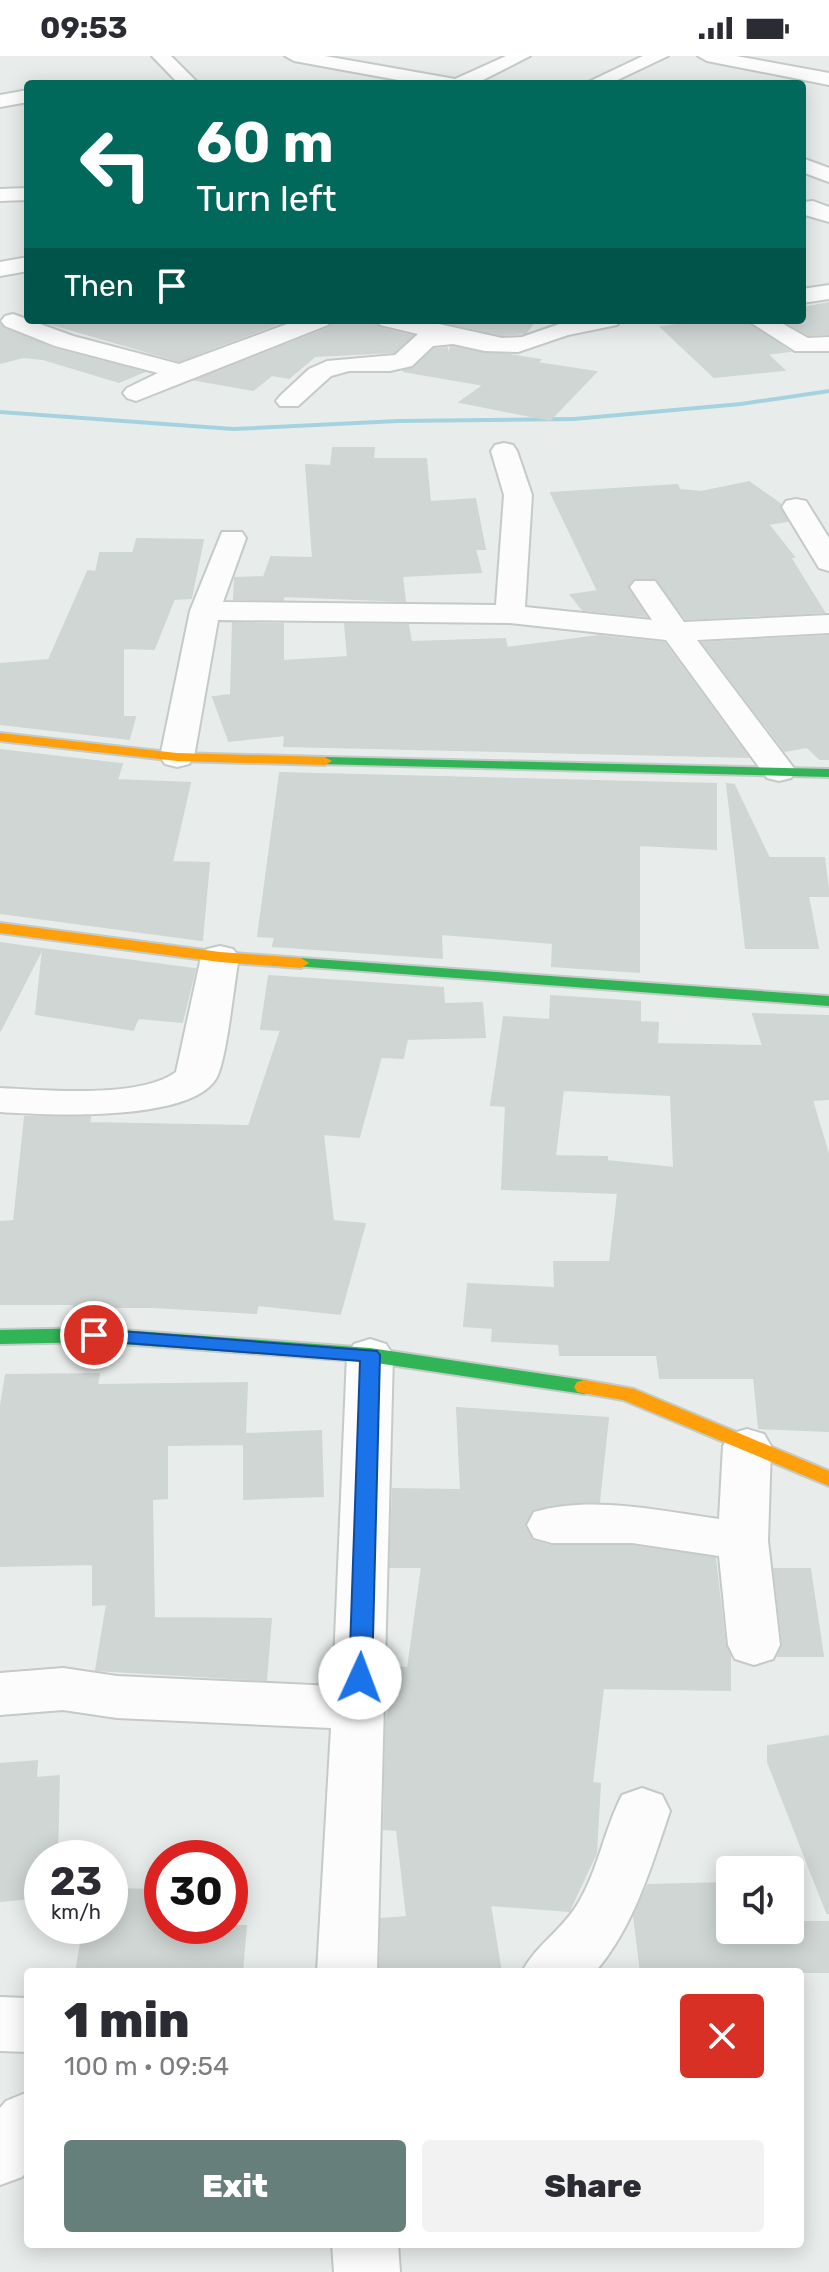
<!DOCTYPE html>
<meta charset="utf-8">
<style>
:root{--surface:#fff;--page:#f2f2f3;--text:#2b2b33;--muted:#7c7c81;--accent:#677f7a}
body{margin:0;font-family:Rubik,sans-serif;background:var(--page);color:var(--text);height:100vh;display:flex;flex-direction:column;font-size:30px;white-space:nowrap}
*{box-sizing:border-box;margin:0}
p{font-size:26px;color:var(--muted)}
.icon{flex:none;width:44px;height:44px;fill:none;stroke:currentColor;stroke-width:2;stroke-linecap:round;stroke-linejoin:round}
.map{position:relative;flex:1;overflow:hidden}
.sheet{position:absolute;left:24px;top:1912px;width:780px;height:280px;display:flex;flex-direction:column;background:var(--surface);border-radius:8px;box-shadow:0 4px 20px #0003}
.sheet>*{flex:none}
.guide{position:absolute;left:24px;top:24px;width:782px;height:244px;border-radius:8px;box-shadow:0 4px 20px #0003;background:#00695c;color:#fff;overflow:hidden}
.fabs{position:absolute;left:716px;top:1800px;display:grid;gap:16px}
.fabs a{display:grid;place-items:center;width:88px;height:88px;border-radius:8px;background:var(--surface);box-shadow:0 4px 20px #0003;font-size:40px}
.speed{position:absolute;left:24px;top:1784px;display:flex;gap:16px;font-size:40px;font-weight:700;text-align:center}
.speed>*{display:grid;place-content:center;width:104px;height:104px;border-radius:50%;background:var(--surface);box-shadow:0 4px 20px #0003;line-height:1}
.speed small{font-size:20px;font-weight:400}
.speed .limit{border:12px solid #d22;background:#fff;color:#111}
.pin{position:absolute;display:grid;place-items:center;width:68px;height:68px;color:#fff;margin:-34px;border:4px solid #fff;border-radius:50%;box-shadow:0 2px 8px #0007}
.me{position:absolute;width:88px;margin:-44px;rotate:2deg;stroke-linejoin:round;filter:drop-shadow(0 0 6px #0008)}
.turn{display:flex;align-items:center;gap:28px;height:168px;padding:0 40px;font-size:36px}
.turn .icon{width:104px;height:104px;stroke-width:2.5}
.turn b{display:block;font-size:56px;line-height:68px}
.then{display:flex;align-items:center;height:76px;padding:0 40px;background:#0003;gap:16px;font-size:30px}
.round{display:grid;place-items:center;flex:none;width:84px;height:84px;border-radius:8px;background:var(--page)}
.summary{display:flex;align-items:center;justify-content:space-between;height:136px;padding:0 40px}
h1{font-size:48px;font-weight:800;line-height:60px}
.primary-button{display:flex;gap:16px;margin-top:auto;padding:16px 40px}
.primary-button a{flex:1;height:92px;border-radius:8px;background:var(--accent);color:#fff;font-size:32px;font-weight:800;line-height:92px;text-align:center}
.primary-button a+a{background:var(--page);color:var(--text)}
.status{display:flex;justify-content:space-between;align-items:center;height:56px;padding:0 40px;background:var(--surface);direction:ltr}
.status svg{height:22px;fill:currentColor}
.map>svg:first-child{display:block}
.lines{fill:none;stroke-linecap:round;stroke-linejoin:round}
.stream{fill:#a4d3df;fill-rule:evenodd}
.building{fill:#cfd6d4;stroke:#d0d6d4;stroke-width:2;fill-rule:evenodd}
.street-casing{stroke:#c4cac8;stroke-width:4}
.fast-casing{stroke:#c3cbc8;stroke-width:4}
.slow-casing{stroke:#c3cbc8;stroke-width:4}
.street{fill:#fcfcfc;fill-rule:evenodd}
.fast{fill:#30b455;fill-rule:evenodd}
.slow{fill:#ff9f0a;fill-rule:evenodd}
.route{fill:#1a73e8;stroke:#114b97;stroke-width:2}
</style>
<div class="status"><b>09:53</b><svg viewBox="0 0 49 12"><path d="M0 12V9h3v3zM5 12V6h3v6zM10 12V3h3v9zM15 12V0h3v12zM26 1h20v11H26zM47 4h2v5h-2z"/></svg></div>
<div class="map">
<svg width="829" height="2216" viewBox="0 0 829 2216">
<rect width="100%" height="100%" fill="#e8edeb"/>
<g class="lines">
<polygon class="stream" points="829,333 829,337 741,350 574,365 398,367 233,375 0,358 0,354 233,371 398,363 574,361 741,346"/>
</g>
<g class="building">
<polygon points="829,247 829,278 809,279 782,264 802,264 802,252"/>
<polygon points="38,264 288,264 179,305"/>
<polygon points="335,264 373,264 379,272 412,280 394,296 315,300 289,322 272,319 253,334 196,324 329,272"/>
<polygon points="435,264 535,264 526,277 502,279"/>
<polygon points="716,264 725,267 744,264 789,295 767,298 784,314 714,321 661,271"/>
<polygon points="0,269 54,293 143,316 119,326 43,303 23,301 0,307"/>
<polygon points="451,291 510,299 540,304 537,307 596,316 550,364 460,346 484,329 403,315 414,312 434,293 447,292 448,300"/>
<polygon points="333,392 374,392 373,403 426,403 430,446 475,443 485,493 475,493 481,516 402,520 405,545 283,540 283,544 234,543 235,522 264,521 271,501 313,502 306,409 331,410"/>
<polygon points="749,426 780,448 787,465 768,468 794,501 790,501 824,556 686,563 655,522 635,522 627,531 646,560 583,554 571,539 598,535 551,437 677,429 680,434 701,436"/>
<polygon points="137,483 203,484 191,542 174,543 154,593 123,592 123,661 135,661 129,683 0,668 0,608 49,604 88,515 96,516 100,497 133,497"/>
<polygon points="233,567 283,568 283,605 348,601 345,568 408,569 411,586 505,583 507,592 599,580 664,587 748,701 284,690 285,679 229,685 213,641 231,639"/>
<polygon points="829,580 829,703 820,703 807,691 785,695 703,587"/>
<polygon points="0,694 122,708 117,724 190,727 172,806 209,807 202,884 0,857"/>
<polygon points="280,717 716,728 716,793 639,789 639,916 552,910 553,887 441,878 442,902 273,890 275,881 258,880"/>
<polygon points="727,728 734,729 769,802 824,802 829,840 808,840 818,892 746,892"/>
<polygon points="0,887 42,893 0,975"/>
<polygon points="43,893 195,913 182,966 138,962 133,974 36,958"/>
<polygon points="269,920 443,932 444,948 482,947 485,981 407,983 403,1002 381,1001 359,1081 323,1078 333,1165 365,1168 340,1258 258,1249 256,1257 153,1251 74,1251 75,1248 0,1248 0,1166 14,1165 25,1061 90,1061 89,1067 249,1070 281,974 261,973"/>
<path d="M551,940L640,946V966L658,967L657,988L763,990L753,958L829,960V1043L812,1044L829,1101V1375L759,1372L754,1322H660L657,1299H560L559,1288L492,1285L493,1272L464,1270L468,1228L555,1232L554,1206H610L618,1137L502,1133L506,1050L491,1049L504,961L550,964ZM563,1034L671,1039L674,1112L607,1105V1101L555,1100Z"/>
<polygon points="99,1318 97,1329 247,1327 245,1378 321,1375 323,1440 244,1443 244,1388 167,1389 167,1442 152,1443 154,1562 271,1563 266,1624 96,1614 107,1548 93,1549 93,1508 0,1510 0,1355 6,1319"/>
<polygon points="457,1352 608,1362 599,1446 533,1453 524,1470 533,1485 551,1490 632,1490 715,1502 725,1589 730,1599 730,1634 603,1632 592,1727 600,1728 596,1797 569,1855 490,1849 501,1916 380,1916 381,1863 407,1861 397,1774 384,1773 386,1667 397,1611 408,1612 422,1511 390,1511 393,1433 461,1434"/>
<polygon points="774,1513 810,1513 823,1600 778,1600 783,1589"/>
<polygon points="829,1680 829,1857 827,1857 768,1706 768,1690"/>
<polygon points="37,1705 36,1722 59,1720 57,1802 42,1802 42,1841 0,1845 0,1708"/>
<polygon points="727,1827 730,1874 790,1874 790,1866 829,1866 829,1916 641,1916 634,1860 648,1829"/>
<polygon points="110,1833 162,1834 162,1870 246,1870 242,1916 76,1916 84,1870 110,1870"/>
</g>
<g class="lines">
<defs>
<g id="street">
<polygon points="152,0 171,0 199,28 179,28"/>
<polygon points="285,0 325,0 455,23 506,0 530,0 475,28 420,28 294,5"/>
<polygon points="643,0 668,0 609,28 584,28"/>
<polygon points="698,0 736,0 829,17 829,29 707,5"/>
<polygon points="28,34 28,46 0,51 0,39"/>
<polygon points="802,102 829,112 829,126 802,116"/>
<polygon points="28,132 28,144 0,145 0,133"/>
<polygon points="813,145 829,151 829,166 802,158 802,146"/>
<polygon points="28,201 28,215 0,220 0,206"/>
<polygon points="829,229 829,243 802,247 802,233"/>
<polygon points="13,258 73,280 179,308 298,264 332,264 328,269 136,345 127,342 123,337 127,332 158,317 55,290 5,270 1,265 5,260"/>
<polygon points="376,264 421,264 502,282 522,281 571,264 621,264 617,269 568,279 518,296 485,295 453,288 433,290 412,310 390,315 349,315 331,320 298,350 280,350 276,345 280,340 309,313 327,305 395,299 418,278 380,269"/>
<polygon points="747,264 776,264 808,282 829,281 829,295 795,295"/>
<polygon points="504,387 513,389 517,395 532,439 525,551 652,564 630,531 635,525 655,525 684,566 829,559 829,577 697,584 796,715 791,722 779,725 767,722 666,584 510,567 218,564 194,701 189,708 177,711 165,708 160,701 190,555 222,476 242,476 246,482 223,546 496,549 504,439 491,395 495,389"/>
<polygon points="796,443 806,445 829,482 829,515 819,512 782,451 786,445"/>
<path d="M220,890L233,893L239,901C234,928 227,1001 217,1021C193,1067 45,1059 0,1056V1032C45,1034 139,1043 176,1016L201,901L207,893Z"/>
<polygon points="370,1283 386,1288 393,1299 377,1916 317,1916 331,1672 117,1662 63,1654 0,1659 0,1617 63,1612 117,1620 333,1630 347,1299 354,1288"/>
<path d="M747,1373L764,1378L771,1390L768,1485L780,1589L773,1603L754,1609L735,1603L728,1589L719,1500L632,1487H552L534,1482L527,1469L534,1456C592,1439 661,1455 719,1463L723,1390L730,1378Z"/>
<path d="M642,1732L662,1739L670,1755C651,1811 634,1871 595,1916H522C535,1890 561,1875 577,1849C598,1815 604,1774 622,1739Z"/>
<polygon points="0,1941 28,1942 28,1996 0,1995"/>
<polygon points="28,2036 28,2114 22,2121 0,2129 0,2052 6,2045"/>
<polygon points="332,2188 398,2188 400,2216 334,2216"/>
</g>
<g id="fast">
<polygon points="325,701 829,713 829,721 320,708 318,705"/>
<polygon points="301,902 829,940 829,950 295,910 293,907 295,904"/>
<polygon points="94,1272 370,1292 584,1324 591,1326 594,1331 591,1336 584,1338 370,1306 94,1286 0,1288 0,1274"/>
</g>
<g id="slow">
<polygon points="0,677 177,697 325,701 332,705 325,709 177,705 0,685"/>
<polygon points="0,867 220,896 301,902 309,907 301,912 220,906 0,877"/>
<polygon points="584,1324 634,1333 829,1415 829,1430 623,1344 577,1336 574,1331 577,1326"/>
</g>
</defs>
<use href="#street" class="street-casing"/>
<use href="#fast" class="fast-casing"/>
<use href="#slow" class="slow-casing"/>
<use href="#street" class="street"/>
<use href="#fast" class="fast"/>
<use href="#slow" class="slow"/>
</g>
<polygon class="route" points="94,1273 377,1295 380,1299 372,1622 369,1629 352,1629 349,1622 360,1305 87,1284 84,1279"/>
</svg>
<div class="fabs">
<a><svg class="icon" aria-label="sound" viewBox="0 0 24 24"><path d="M4 9h4l5-4v14l-5-4H4zM17 9q2 3 0 6"/></svg></a>
</div>
<div class="speed"><div>23<small>km/h</small></div><div class="limit">30</div></div>
<div class="pin" style="left:94px;top:1279px;background:#d93025"><svg class="icon" aria-label="arrive" viewBox="0 0 24 24"><path d="M6 21V4h12l-3 4 3 4H6"/></svg></div>
<svg class="me" style="left:360px;top:1622px" viewBox="-20 -20 40 40"><circle r="19" fill="#fff"/><path d="M0-13L10 11 0 6-10 11z" fill="#1a73e8"/></svg>
<div class="guide">
<div class="turn"><svg class="icon" aria-label="left" viewBox="0 0 24 24"><path d="M17 20v-9H6M10 6l-5 5 5 5"/></svg><div><b>60 m</b>Turn left</div></div>
<div class="then">Then<svg class="icon" aria-label="arrive" viewBox="0 0 24 24"><path d="M6 21V4h12l-3 4 3 4H6"/></svg></div>
</div>
<section class="sheet">
<div class="summary"><div><h1>1 min</h1><p>100 m · 09:54</p></div><a class="round" style="background:#d93025;color:#fff"><svg class="icon" aria-label="close" viewBox="0 0 24 24"><path d="M6 6l12 12M18 6L6 18"/></svg></a></div>
<div class="primary-button"><a>Exit</a><a>Share</a></div>
</section>
</div>
